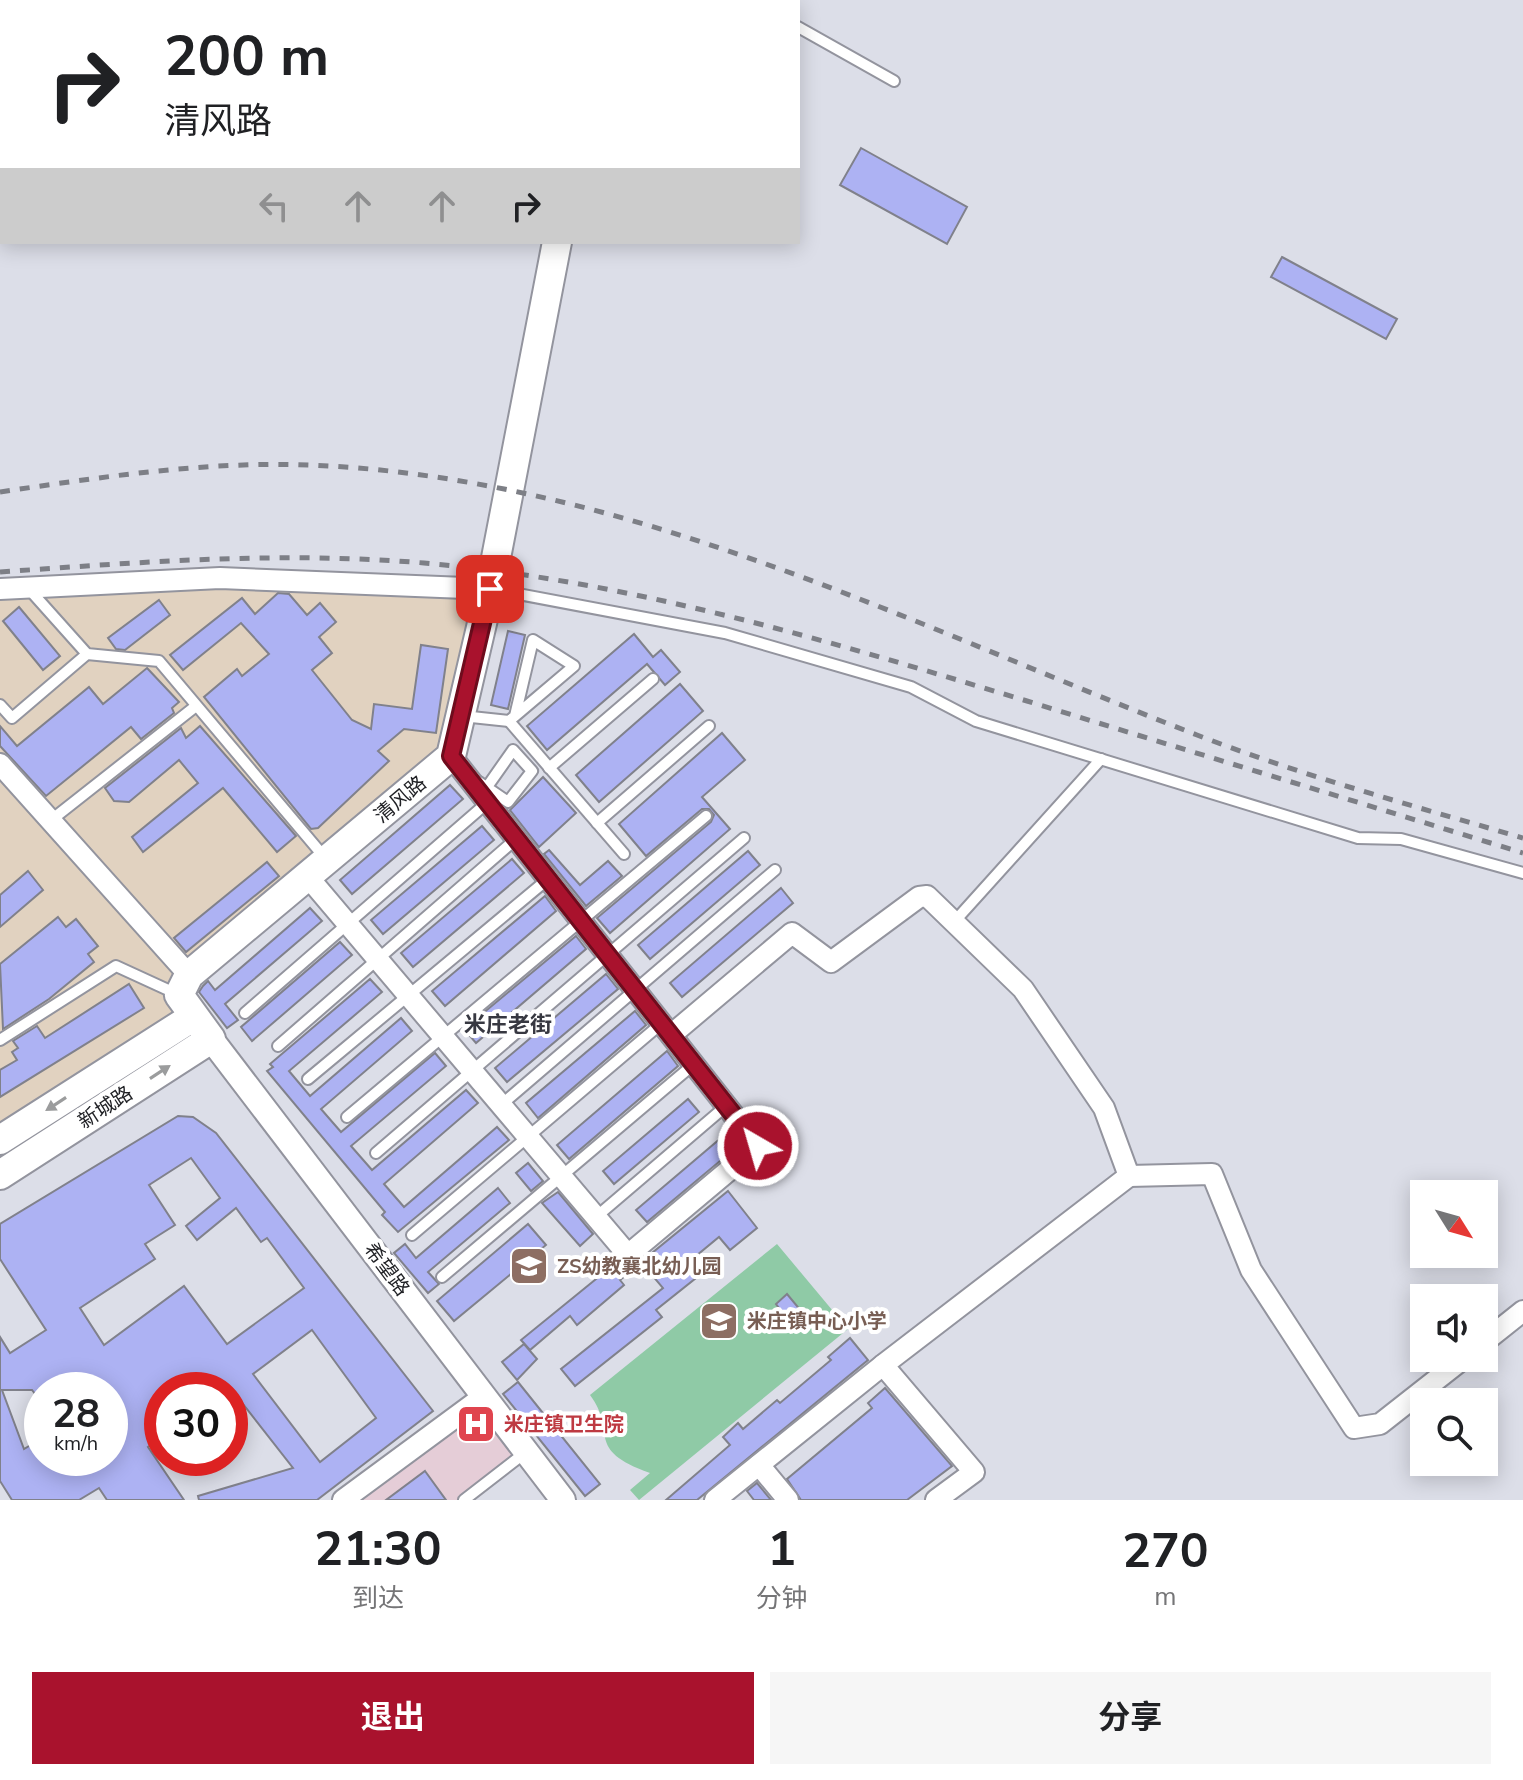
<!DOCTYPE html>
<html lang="zh">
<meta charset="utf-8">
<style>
:root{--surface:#fff;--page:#f6f6f6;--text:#202124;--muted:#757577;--accent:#a9122d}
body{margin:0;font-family:"Nunito Sans","Noto Sans SC",sans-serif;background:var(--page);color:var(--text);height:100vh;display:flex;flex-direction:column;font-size:30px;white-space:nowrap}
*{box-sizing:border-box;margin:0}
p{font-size:26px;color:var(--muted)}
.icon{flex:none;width:44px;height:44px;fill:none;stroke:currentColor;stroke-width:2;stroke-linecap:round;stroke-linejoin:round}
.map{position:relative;height:1500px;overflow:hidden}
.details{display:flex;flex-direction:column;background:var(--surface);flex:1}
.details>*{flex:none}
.banner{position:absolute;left:0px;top:0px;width:800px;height:244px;box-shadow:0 4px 20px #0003;background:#fff;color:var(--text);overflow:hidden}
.needle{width:52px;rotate:127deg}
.fabs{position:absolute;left:1410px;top:1180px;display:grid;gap:16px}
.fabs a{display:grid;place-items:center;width:88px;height:88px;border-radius:0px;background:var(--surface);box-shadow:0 4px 20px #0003;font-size:40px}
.speed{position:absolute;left:24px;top:1372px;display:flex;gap:16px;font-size:40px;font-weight:700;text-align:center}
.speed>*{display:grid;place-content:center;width:104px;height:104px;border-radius:50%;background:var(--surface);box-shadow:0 4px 20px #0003;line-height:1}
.speed small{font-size:20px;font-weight:400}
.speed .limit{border:12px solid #d22;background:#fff;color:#111}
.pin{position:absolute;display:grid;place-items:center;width:68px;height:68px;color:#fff;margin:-34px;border-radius:16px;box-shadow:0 4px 12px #0006}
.me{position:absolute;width:88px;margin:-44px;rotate:322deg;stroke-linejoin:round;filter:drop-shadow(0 0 6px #0008)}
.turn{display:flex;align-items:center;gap:28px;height:168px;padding:0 32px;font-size:36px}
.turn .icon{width:104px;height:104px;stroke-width:2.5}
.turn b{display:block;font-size:56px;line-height:68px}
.lanes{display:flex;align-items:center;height:76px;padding:0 32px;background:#0003;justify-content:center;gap:40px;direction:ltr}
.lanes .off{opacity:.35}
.eta{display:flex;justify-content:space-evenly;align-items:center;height:136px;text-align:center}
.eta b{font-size:48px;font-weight:700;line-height:56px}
.action{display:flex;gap:16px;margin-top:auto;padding:16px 32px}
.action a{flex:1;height:92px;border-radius:0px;background:var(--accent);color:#fff;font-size:32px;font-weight:700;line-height:92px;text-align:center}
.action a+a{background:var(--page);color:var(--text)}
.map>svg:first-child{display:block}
.industrial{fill:#e1d2c0}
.medical{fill:#e5cdd7}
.green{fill:#8fcaa6}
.building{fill:#adb2f3;stroke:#80818b;stroke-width:2;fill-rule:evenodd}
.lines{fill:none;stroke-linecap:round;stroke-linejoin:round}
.service-casing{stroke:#93949e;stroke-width:14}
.minor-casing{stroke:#93949e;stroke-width:24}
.tertiary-casing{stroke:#93949e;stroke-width:28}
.secondary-casing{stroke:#93949e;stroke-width:32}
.service{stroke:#fff;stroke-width:10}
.minor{stroke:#fff;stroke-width:20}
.tertiary{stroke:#fff;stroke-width:24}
.secondary{stroke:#fff;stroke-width:28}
.rail{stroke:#7d7f86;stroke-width:5;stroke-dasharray:10 10;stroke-linecap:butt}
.oneway{fill:#9b9c9d}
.route-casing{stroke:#6e0c1d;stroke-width:20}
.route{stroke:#a9122d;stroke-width:14}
.labels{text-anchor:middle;stroke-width:8;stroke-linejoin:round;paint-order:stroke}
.street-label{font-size:20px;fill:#212226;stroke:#fff}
.education-label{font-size:20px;font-weight:bold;fill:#785e54;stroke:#fff;text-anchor:start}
.health-label{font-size:20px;font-weight:bold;fill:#be3a42;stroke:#fff;text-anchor:start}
.neighbourhood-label{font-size:22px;font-weight:bold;fill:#373841;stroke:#fff}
</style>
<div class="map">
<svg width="1523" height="1500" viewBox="0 0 1523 1500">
<rect width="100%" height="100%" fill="#dcdee8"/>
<polygon class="industrial" points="0,587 490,589 451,756 179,995 211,1039 0,1175"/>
<polygon class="medical" points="484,1396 526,1452 471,1500 343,1500"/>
<path class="green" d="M777,1244L848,1329L639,1500L630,1490L650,1473C583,1449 618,1432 590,1395Z"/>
<g class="building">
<polygon points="861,148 967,207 947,244 840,185"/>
<polygon points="1282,257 1397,319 1386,339 1271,277"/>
<polygon points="278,593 289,594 307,615 320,603 336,622 319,637 332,653 312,670 352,720 371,729 374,704 412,709 421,645 448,649 436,733 404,729 378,751 389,761 318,828 311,829 204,697 237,669 242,676 269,654 241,623 183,670 170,655 242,598 255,614"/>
<polygon points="159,600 170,615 125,650 116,649 108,638"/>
<polygon points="19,607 60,656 43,670 3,621"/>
<polygon points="508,631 525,635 508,709 491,705"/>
<polygon points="634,634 653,657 661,650 680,672 665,685 647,664 547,750 527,726"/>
<polygon points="147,668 179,702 172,708 174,713 141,739 131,727 46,796 0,746 0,726 17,746 89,687 103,704"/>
<polygon points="680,684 703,711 599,802 576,775"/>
<polygon points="200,726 296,836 277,852 223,788 143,852 132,837 198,783 179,760 129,802 114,801 105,788 181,728 186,738"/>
<polygon points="722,733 745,760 702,797 730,829 610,933 597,918 711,822 714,815 709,809 702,809 646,856 619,824"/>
<polygon points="543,777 576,813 539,847 510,810"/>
<polygon points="450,785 463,799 352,894 340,880"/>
<polygon points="482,826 494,840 383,934 371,920"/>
<polygon points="549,850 580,885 608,861 622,876 586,906 544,854"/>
<polygon points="748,851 760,865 650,959 638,945"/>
<polygon points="512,859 524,873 413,967 401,953"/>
<polygon points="267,862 279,876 186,952 174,938"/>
<polygon points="28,871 43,890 0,927 0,895"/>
<polygon points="781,888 793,903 682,997 670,983"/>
<polygon points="545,896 556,911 445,1006 432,991"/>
<polygon points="310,908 322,921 225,1004 238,1020 227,1028 199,992 203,986 208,981 215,990"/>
<polygon points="58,917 66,927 76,919 98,946 88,954 94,962 49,999 3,1029 0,964"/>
<polygon points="576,936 586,949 476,1043 464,1029"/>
<polygon points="340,942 352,955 252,1041 241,1027"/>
<polygon points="606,974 618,989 507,1082 495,1068"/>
<polygon points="370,979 382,992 289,1071 310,1096 401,1018 412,1031 321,1109 341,1132 435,1053 446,1066 351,1146 372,1170 466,1090 478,1103 384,1184 404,1207 497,1127 509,1140 398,1232 382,1215 385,1212 267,1071 273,1067 270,1064"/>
<polygon points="129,984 144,1008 0,1097 0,1070 17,1060 12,1052 18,1048 13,1041 37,1026 45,1038"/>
<polygon points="635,1011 646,1025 538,1118 526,1103"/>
<polygon points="667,1051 678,1066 569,1159 557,1145"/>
<polygon points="688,1099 699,1112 614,1184 603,1171"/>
<path d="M178,1116L193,1117L216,1133L433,1411L317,1500H199L198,1496L293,1468L232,1390H162V1437L148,1447L184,1500H107L99,1488L79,1500H12L0,1481V1337L10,1353L46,1330L0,1259V1224ZM191,1158L220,1198L186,1226L197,1240L236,1208L261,1242L267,1238L304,1288L227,1344L184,1286L104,1345L80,1308L155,1259L145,1244L175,1225L149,1185ZM312,1330L376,1418L320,1462L253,1374ZM2,1390H32L42,1403V1390H110V1458H42V1438L24,1449Z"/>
<polygon points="721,1138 732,1151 647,1222 636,1210"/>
<polygon points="528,1163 543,1181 531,1191 516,1173"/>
<polygon points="498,1188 510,1203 428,1272 439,1284 428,1293 394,1253 405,1244 416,1258"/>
<polygon points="728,1191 757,1228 730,1250 719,1237 690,1261 701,1274 656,1310 662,1317 575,1386 561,1369 663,1288 641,1262"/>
<polygon points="558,1192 593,1234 580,1246 542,1203"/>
<polygon points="528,1224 546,1245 454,1321 437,1301"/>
<polygon points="617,1262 633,1270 620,1280 624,1285 577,1325 570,1316 530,1350 521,1340"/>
<polygon points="787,1294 802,1312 790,1322 776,1304"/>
<polygon points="850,1338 868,1360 697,1500 666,1500 730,1445 723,1437 738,1423 743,1429 777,1400 780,1403 831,1360 828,1357"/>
<polygon points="524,1344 537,1359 517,1380 502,1362"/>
<polygon points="518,1382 600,1484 585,1496 503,1394"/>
<polygon points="885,1388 952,1466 907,1500 801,1500 787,1479 872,1408 868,1403"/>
<polygon points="425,1471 446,1500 386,1500"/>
<polygon points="757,1483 771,1500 754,1500 747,1491"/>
</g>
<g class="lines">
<defs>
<g id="service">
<polyline points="126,0 128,2"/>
<polyline points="750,0 754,2"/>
<polyline points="358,2 361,0"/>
<polyline points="798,27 894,81"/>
<polyline points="28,588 87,654 159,661 326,859"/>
<polyline points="492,589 725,633 911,687 976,721 1358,838 1401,839 1523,873"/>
<polyline points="0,705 12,718 87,654"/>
<polyline points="462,716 509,721 515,716 574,666 533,640 515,716"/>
<polyline points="509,721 624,854"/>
<polyline points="549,768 653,679"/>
<polyline points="479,782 508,802 532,771 513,750 487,787"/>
<polyline points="50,821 196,706"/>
<polyline points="597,823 709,726"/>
<polyline points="954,922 1101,759"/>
<polyline points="245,1013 488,802"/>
<polyline points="0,1040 116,966 177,994"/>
<polyline points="278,1046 516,839"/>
<polyline points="308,1079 548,879"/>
<polyline points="501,1105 775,870"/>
<polyline points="347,1117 706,816"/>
<polyline points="376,1153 744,838"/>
<polyline points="596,1217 726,1106"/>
<polyline points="412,1235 662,1023"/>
<polyline points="442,1277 694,1064"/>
<polyline points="464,1500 526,1452"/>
</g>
<g id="minor">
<polyline points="0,589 220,578 490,589"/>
<polyline points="0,764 189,975"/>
<polyline points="308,877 628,1255 758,1146 451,756"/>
<polyline points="671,1035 792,933 831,962 919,897 927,896 1023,989 1104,1108 1129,1176 883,1365 974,1472 936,1500"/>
<polyline points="1129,1176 1212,1174 1251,1270 1354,1428 1380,1424 1464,1358"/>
<polyline points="1484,1342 1523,1311"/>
<polyline points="759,1465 788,1500"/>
<polyline points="343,1500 484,1396"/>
<polyline points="715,1500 883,1365"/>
</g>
<polyline id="tertiary" points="211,1039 563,1500"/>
<g id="secondary">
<polyline points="735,2 736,0"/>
<polyline points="0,1140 193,1017"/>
<polyline points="0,1175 211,1039 179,995 189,975 451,756 490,589 557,242"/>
</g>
</defs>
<use href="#service" class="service-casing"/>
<use href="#minor" class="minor-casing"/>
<use href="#tertiary" class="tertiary-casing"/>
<use href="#secondary" class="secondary-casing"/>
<use href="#service" class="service"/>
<use href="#minor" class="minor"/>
<use href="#tertiary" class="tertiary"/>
<use href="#secondary" class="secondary"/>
<g class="rail">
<path d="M0,492C102,477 206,461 309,465C622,477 910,624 1197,735C1303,776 1414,806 1523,838"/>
<path d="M0,572C141,562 282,551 424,563C631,581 829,641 1027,701C1192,752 1358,802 1523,853"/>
</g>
</g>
<defs><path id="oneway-solid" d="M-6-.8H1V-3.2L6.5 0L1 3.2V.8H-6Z" transform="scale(2)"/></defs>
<g class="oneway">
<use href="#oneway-solid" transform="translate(160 1072) rotate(-33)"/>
<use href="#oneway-solid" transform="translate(56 1104) rotate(147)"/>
</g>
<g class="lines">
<defs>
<polyline id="route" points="490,589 451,756 758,1146"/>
</defs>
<use href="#route" class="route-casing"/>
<use href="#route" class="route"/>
</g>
<defs>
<symbol id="school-square" viewBox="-11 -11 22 22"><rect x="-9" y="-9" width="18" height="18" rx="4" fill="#8d6e63" stroke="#fff"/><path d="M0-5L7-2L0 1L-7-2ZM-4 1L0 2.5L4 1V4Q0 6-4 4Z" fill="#fff"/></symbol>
<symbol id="hospital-square" viewBox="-11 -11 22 22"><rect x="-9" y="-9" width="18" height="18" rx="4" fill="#e0444e" stroke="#fff"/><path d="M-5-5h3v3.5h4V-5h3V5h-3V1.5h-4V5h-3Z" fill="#fff"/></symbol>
</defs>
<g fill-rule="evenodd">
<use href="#school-square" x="507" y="1244" width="44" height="44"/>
<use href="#school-square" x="697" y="1299" width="44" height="44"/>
<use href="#hospital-square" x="454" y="1402" width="44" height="44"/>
</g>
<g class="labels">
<g class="street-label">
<text transform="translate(400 799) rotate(-40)" y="7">清风路</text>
<text transform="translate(105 1107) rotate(-33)" y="7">新城路</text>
<text transform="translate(387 1269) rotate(53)" y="7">希望路</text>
</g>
<g class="education-label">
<text x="557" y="1273">ZS幼教襄北幼儿园</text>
<text x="747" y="1328">米庄镇中心小学</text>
</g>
<g class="health-label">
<text x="504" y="1431">米庄镇卫生院</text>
</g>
<g class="neighbourhood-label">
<text x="508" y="1032">米庄老街</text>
</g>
</g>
</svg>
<div class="fabs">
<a><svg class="needle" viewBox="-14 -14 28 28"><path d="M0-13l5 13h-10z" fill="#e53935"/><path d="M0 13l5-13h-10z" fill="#757577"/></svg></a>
<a><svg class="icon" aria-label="sound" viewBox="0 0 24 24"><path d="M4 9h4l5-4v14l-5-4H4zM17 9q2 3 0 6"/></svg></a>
<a><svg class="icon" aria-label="search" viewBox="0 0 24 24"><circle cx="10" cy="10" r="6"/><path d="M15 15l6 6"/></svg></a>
</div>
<div class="speed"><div>28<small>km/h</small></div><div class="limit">30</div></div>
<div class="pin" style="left:490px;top:589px;background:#d93025"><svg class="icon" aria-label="arrive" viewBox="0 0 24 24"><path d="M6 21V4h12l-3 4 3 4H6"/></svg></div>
<svg class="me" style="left:758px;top:1146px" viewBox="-20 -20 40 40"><circle r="17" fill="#a9122d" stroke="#fff" stroke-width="3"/><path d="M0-11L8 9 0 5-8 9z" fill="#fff"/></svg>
<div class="banner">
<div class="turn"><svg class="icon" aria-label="right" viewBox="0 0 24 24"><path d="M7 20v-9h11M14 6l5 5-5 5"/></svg><div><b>200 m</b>清风路</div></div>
<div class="lanes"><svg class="icon off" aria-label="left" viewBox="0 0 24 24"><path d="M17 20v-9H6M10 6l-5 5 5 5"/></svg><svg class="icon off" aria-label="ahead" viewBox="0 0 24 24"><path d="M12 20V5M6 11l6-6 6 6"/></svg><svg class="icon off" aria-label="ahead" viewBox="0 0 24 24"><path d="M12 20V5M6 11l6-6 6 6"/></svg><svg class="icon" aria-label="right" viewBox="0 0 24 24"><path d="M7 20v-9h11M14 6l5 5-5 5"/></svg></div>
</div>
</div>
<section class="details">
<div class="eta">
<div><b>21:30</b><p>到达</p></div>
<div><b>1</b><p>分钟</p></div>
<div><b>270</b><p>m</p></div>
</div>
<div class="action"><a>退出</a><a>分享</a></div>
</section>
